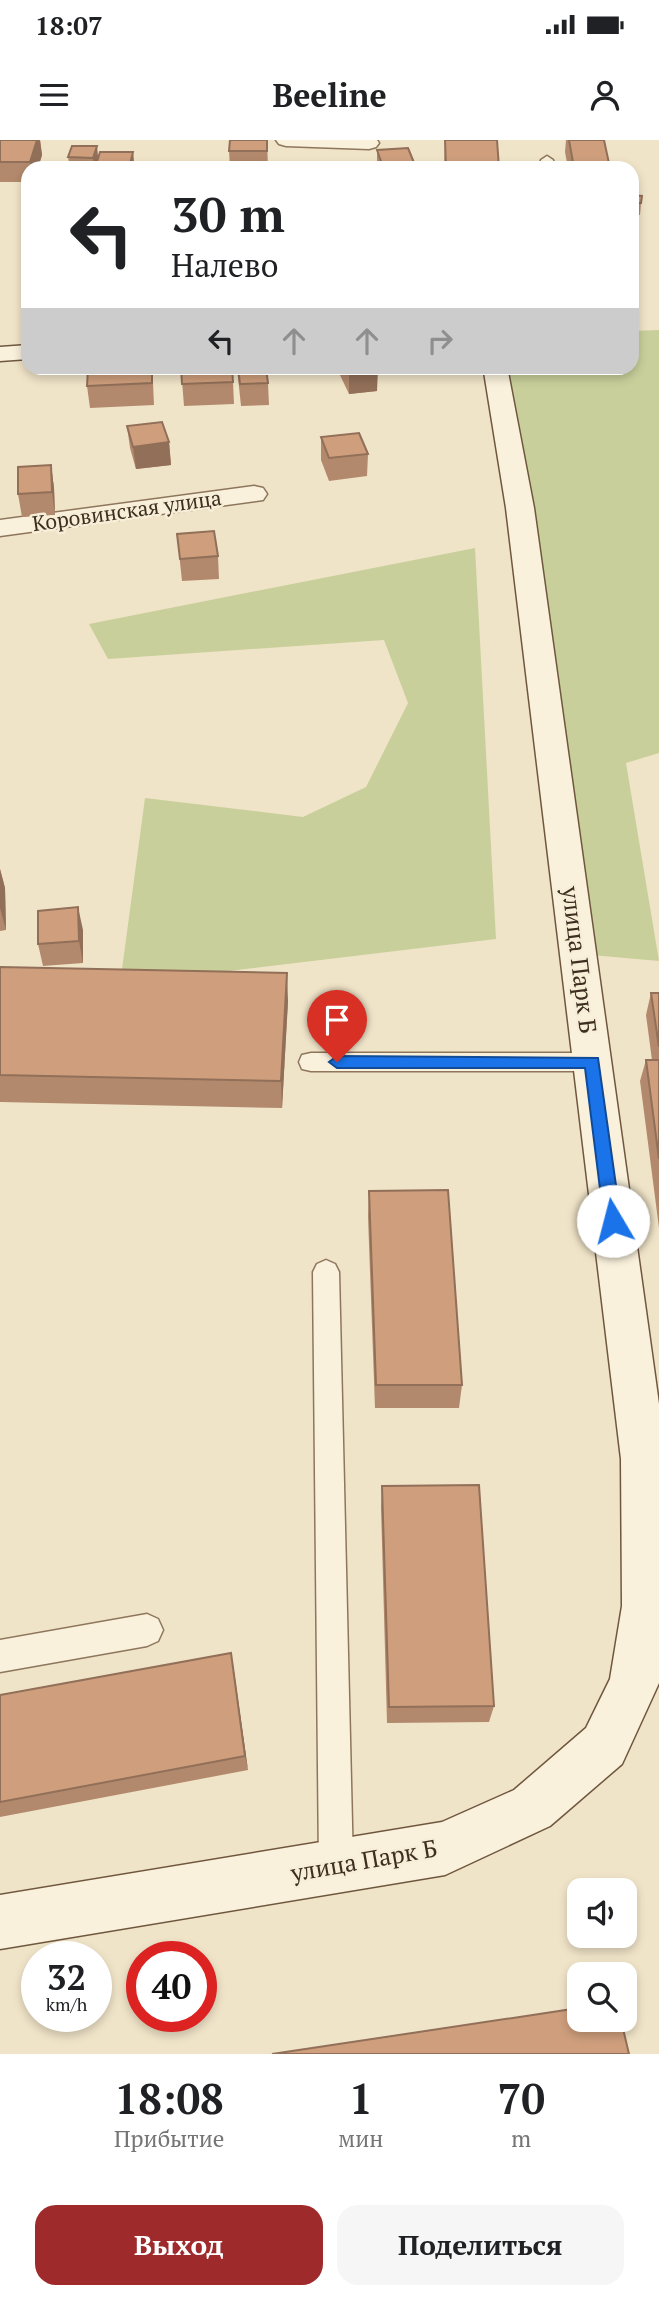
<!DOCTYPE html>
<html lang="ru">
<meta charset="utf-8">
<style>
:root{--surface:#fff;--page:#f6f6f6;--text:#202124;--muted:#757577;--accent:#9e2a2b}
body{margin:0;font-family:"PT Serif",serif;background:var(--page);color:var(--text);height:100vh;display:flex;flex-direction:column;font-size:26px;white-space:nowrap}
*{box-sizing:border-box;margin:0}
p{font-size:23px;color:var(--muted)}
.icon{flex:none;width:38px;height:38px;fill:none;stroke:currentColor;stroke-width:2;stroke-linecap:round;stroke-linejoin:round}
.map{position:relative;height:1914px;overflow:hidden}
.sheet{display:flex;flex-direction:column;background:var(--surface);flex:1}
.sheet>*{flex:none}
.guide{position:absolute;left:21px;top:21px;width:618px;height:214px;border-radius:21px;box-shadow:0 4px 10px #0003;background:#fff;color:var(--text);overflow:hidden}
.tools{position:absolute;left:567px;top:1738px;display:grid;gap:14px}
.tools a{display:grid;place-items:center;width:70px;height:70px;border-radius:14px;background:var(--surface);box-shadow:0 4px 10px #0003;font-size:35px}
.speed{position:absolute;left:21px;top:1801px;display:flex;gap:14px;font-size:35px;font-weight:700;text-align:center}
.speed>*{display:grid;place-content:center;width:91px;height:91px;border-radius:50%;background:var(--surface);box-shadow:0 4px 10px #0003;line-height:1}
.speed small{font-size:18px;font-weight:400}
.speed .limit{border:10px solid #d22;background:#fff;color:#111}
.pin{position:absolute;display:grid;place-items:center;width:60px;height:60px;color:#fff;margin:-72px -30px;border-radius:50% 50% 50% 0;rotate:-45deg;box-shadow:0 0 7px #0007}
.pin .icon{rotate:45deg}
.me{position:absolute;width:77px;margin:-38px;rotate:352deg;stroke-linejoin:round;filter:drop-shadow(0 0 5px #0008)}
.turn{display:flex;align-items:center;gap:24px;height:147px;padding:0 35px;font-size:32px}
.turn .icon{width:91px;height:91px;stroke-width:2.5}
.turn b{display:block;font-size:49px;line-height:60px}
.lanes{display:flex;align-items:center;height:66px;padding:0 35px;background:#0003;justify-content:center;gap:35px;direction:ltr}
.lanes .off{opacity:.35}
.eta{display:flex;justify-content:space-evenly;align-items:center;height:119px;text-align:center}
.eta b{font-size:42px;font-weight:600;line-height:49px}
.action{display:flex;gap:14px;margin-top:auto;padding:14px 35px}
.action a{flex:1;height:80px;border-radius:21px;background:var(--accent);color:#fff;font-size:28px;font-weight:600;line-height:80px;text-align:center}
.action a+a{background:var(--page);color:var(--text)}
.status{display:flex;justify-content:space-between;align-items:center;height:49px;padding:0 35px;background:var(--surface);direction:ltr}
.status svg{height:19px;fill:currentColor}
header{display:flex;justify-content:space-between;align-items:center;height:91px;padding:0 35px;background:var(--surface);font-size:32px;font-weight:600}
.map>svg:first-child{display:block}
.green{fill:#c9cf9b}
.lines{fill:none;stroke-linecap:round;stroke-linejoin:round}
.lane-casing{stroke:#8d765c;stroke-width:3}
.street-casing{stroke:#8d765c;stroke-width:3}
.secondary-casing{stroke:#6f573f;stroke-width:3}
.lane{fill:#faf1dc;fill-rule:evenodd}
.street{fill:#faf1dc;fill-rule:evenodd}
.secondary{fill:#faf1dc;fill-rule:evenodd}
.wall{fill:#b2896c}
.shaded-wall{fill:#916f58}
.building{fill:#cf9f7d;stroke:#916f58;stroke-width:2}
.route{fill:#1a73e8;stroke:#114b97;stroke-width:2}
.labels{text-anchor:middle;stroke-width:5;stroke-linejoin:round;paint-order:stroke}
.far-street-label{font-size:21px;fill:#3d2e20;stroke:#f7eed8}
.street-label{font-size:24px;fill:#3d2e20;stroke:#f7eed8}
</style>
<div class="status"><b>18:07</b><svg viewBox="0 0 49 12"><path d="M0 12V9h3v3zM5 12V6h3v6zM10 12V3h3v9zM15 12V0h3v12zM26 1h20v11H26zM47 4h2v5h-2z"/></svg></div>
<header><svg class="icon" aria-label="menu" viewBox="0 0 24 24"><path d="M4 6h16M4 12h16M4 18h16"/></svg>Beeline<svg class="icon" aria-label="person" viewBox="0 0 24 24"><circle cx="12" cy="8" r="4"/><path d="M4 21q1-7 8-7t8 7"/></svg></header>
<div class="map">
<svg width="659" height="1914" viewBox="0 0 659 1914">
<rect width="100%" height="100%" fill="#f0e4c8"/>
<g class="green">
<polygon points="659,190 659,613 626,623 659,821 591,815 506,228 632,228 632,191"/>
<polygon points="475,408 496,799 120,844 145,658 303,677 366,647 408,563 384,500 108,519 89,484"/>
</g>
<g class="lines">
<defs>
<g id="lane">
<polygon points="547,16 553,20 554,28 540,28 541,20"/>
<polygon points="311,913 592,913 601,915 604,922 601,929 592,931 311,931 302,929 299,922 302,915"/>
<polygon points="326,1120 335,1124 339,1132 353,1726 348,1738 336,1743 324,1738 319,1726 313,1132 317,1124"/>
<polygon points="147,1474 158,1479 163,1490 158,1501 147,1506 0,1532 0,1500"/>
</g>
<g id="street">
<polygon points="276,0 377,0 379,3 376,7 369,9 286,6 279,4"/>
<polygon points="254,346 263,348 267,354 263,360 0,396 0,380"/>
</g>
<g id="secondary">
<polygon points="28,205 28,219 0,221 0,207"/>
<polygon points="481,228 505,228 508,232 534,368 659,1264 659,1543 622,1624 550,1686 445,1735 0,1809 0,1755 442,1682 514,1650 586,1588 610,1539 622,1466 621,1319 506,368 484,232"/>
</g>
</defs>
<use href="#lane" class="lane-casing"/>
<use href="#street" class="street-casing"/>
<use href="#secondary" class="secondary-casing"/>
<use href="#lane" class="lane"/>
<use href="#street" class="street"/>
<use href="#secondary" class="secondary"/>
</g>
<g class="wall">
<polygon points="0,0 40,0 42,15 38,28 28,28 28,42 0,42"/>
<polygon points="267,0 268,28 230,28 229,11"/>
<polygon points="445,0 497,0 499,28 444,28"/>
<polygon points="566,0 604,0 610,28 568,28 565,12"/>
<polygon points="72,6 98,19 133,12 134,24 133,28 70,28 68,17"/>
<polygon points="377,10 415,25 415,28 379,28 377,21"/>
<polygon points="632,55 641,63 640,75 632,74"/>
<polygon points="632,145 636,161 634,173 632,173"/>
<polygon points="181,228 233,242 234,264 184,266"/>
<polygon points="237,228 266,228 268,243 269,265 241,266"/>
<polygon points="339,228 377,228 377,251 349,254 339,233"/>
<polygon points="153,243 154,265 90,268 87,246"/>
<polygon points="127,286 169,302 171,325 136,329 130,308"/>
<polygon points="321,297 368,314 367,336 329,341 321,320"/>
<polygon points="51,325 54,348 55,375 22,377 18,354"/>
<polygon points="177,394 218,416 219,439 182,441"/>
<polygon points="0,729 5,748 6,790 0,791"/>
<polygon points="83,790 83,823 43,826 38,804"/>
<polygon points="0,827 288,861 282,968 0,962"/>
<polygon points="651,853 659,853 659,1088 640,941 646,920 652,920 646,875"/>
<polygon points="369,1051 462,1245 459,1268 375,1268 368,1077"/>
<polygon points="382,1346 494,1566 489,1582 387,1583 381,1367"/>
<polygon points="231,1513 248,1630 0,1677 0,1555"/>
</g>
<g class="shaded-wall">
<polygon points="37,0 40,0 42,15 38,28 31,28 30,22"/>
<polygon points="97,6 99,26 98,28 94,28 93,18"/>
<polygon points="133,12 134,24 133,28 129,28"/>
<polygon points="378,229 377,251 349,254 349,232"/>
<polygon points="169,302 171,325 136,329 133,307"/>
<polygon points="51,325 54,348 55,375 52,352"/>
<polygon points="0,729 5,748 6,790 0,768"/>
<polygon points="78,767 83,790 83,823 79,801"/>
<polygon points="287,833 288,861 282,968 281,941"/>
<polygon points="231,1513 234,1531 248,1630 245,1616"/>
</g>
<g class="building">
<polygon points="0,0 37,0 30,22 0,22"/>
<polygon points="230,0 267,0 267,11 229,11"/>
<polygon points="445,0 497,0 499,28 446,28"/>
<polygon points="569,0 604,0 610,28 574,28"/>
<polygon points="72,6 97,6 93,18 68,17"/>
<polygon points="408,8 415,25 383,27 377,10"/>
<polygon points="100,12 133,12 129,28 95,28"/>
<polygon points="632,55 642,56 641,63 632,63"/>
<polygon points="632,145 634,145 636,161 632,161"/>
<polygon points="88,228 152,228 152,243 87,246"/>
<polygon points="181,228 232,228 233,242 182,244"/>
<polygon points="238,228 266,228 268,243 240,244"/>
<polygon points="347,228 377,228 378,229 349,232"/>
<polygon points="162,282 169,302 133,307 127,286"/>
<polygon points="359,293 368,314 329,318 321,297"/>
<polygon points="51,325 52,352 18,354 18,327"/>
<polygon points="214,391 218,416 180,419 177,394"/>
<polygon points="78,767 79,801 38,804 38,771"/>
<polygon points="0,827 287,833 281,941 0,935"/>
<polygon points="651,853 659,853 659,907"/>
<polygon points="646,920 659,920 659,1019"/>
<polygon points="448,1050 462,1245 376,1245 369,1051"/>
<polygon points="479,1345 494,1566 389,1567 382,1346"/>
<polygon points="231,1513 245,1616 0,1662 0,1555"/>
<polygon points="579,1868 579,1880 621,1880 629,1914 272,1914"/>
</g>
<polygon class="route" points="337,916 598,918 621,1081 619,1086 613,1088 607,1086 604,1081 585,928 337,928 329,922"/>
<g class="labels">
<g class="far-street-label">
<text transform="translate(127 371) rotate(-8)" y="7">Коровинская улица</text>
</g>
<g class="street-label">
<text transform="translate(579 820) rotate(83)" y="8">улица Парк Б</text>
<text transform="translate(364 1721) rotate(-10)" y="8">улица Парк Б</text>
</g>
</g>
</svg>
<div class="tools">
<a><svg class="icon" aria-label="sound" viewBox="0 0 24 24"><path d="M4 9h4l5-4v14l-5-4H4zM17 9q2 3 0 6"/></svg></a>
<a><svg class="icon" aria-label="search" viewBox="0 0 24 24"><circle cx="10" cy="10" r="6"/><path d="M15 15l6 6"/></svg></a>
</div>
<div class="speed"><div>32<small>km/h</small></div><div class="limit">40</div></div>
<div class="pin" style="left:337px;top:922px;background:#d93025"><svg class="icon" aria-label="arrive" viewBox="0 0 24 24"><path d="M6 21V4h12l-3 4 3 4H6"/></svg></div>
<svg class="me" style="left:613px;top:1081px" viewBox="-20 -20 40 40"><circle r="19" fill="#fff"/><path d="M0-13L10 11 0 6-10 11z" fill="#1a73e8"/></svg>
<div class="guide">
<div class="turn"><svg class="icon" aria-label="left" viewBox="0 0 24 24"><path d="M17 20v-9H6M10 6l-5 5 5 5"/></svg><div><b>30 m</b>Налево</div></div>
<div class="lanes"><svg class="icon" aria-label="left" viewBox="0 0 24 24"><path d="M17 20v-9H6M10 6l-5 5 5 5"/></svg><svg class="icon off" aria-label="ahead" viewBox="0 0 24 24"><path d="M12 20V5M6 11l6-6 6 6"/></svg><svg class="icon off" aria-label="ahead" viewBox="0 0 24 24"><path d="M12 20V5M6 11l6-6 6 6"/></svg><svg class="icon off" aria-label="right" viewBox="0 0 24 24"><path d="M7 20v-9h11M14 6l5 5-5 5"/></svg></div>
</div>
</div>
<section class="sheet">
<div class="eta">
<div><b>18:08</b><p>Прибытие</p></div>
<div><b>1</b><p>мин</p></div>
<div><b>70</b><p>m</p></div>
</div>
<div class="action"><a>Выход</a><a>Поделиться</a></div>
</section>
